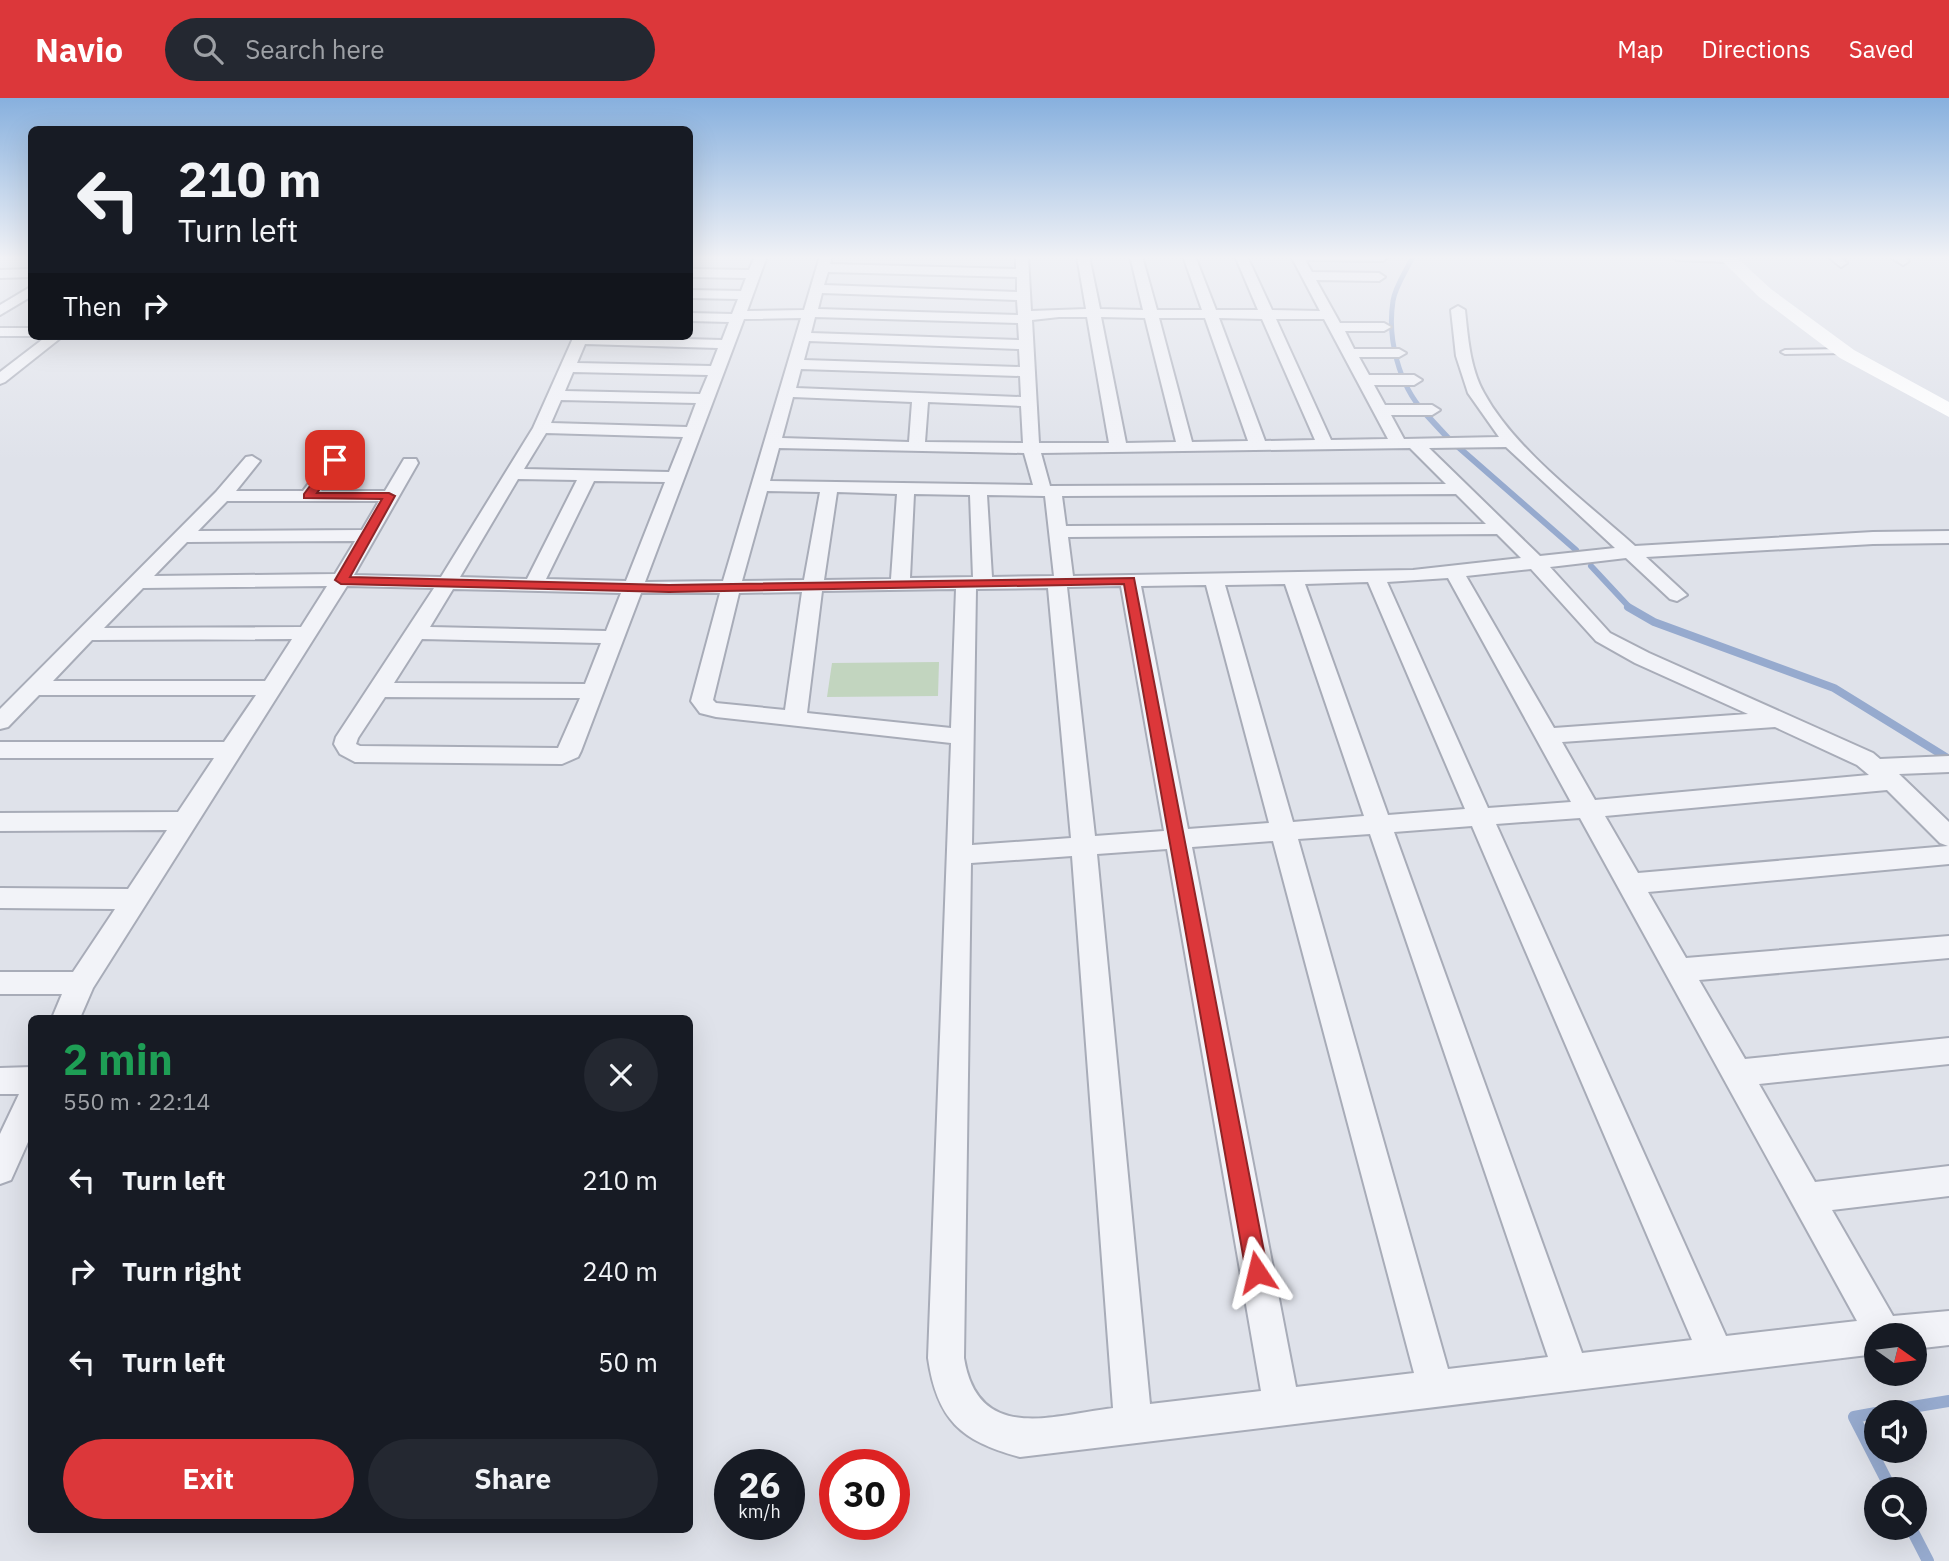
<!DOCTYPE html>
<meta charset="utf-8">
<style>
:root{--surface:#171b24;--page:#242831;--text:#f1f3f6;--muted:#9ea1a6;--accent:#dc373a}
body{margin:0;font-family:"IBM Plex Sans",sans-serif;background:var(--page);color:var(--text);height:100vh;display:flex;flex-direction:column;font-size:26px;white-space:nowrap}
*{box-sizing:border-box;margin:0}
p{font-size:23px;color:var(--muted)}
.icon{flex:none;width:38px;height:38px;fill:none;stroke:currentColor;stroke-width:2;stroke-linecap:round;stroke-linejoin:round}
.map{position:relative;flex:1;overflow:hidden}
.side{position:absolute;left:28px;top:917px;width:665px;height:518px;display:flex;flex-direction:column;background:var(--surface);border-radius:10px;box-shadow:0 7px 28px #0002}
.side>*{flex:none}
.guide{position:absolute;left:28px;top:28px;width:665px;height:214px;border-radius:10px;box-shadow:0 7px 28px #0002;background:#171b24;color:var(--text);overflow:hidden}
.needle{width:46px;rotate:104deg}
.buttons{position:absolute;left:1864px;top:1225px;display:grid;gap:14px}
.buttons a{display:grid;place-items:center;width:63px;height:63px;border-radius:50%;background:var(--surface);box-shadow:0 7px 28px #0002;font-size:35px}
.speed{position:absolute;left:714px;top:1351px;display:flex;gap:14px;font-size:35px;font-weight:700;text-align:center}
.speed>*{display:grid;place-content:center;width:91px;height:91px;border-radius:50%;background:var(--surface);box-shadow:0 7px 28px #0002;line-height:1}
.speed small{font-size:18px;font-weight:400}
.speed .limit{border:10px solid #d22;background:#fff;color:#111}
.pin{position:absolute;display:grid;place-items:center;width:60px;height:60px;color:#fff;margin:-30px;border-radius:14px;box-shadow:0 4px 10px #0006}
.me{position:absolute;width:77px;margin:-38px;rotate:350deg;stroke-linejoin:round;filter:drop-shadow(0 0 5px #0008)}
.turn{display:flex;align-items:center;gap:24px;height:147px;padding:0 35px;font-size:32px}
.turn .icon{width:91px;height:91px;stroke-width:2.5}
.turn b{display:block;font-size:49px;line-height:60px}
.then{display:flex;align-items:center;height:66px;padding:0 35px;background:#0003;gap:14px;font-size:26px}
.round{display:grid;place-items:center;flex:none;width:74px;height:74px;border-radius:37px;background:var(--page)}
.summary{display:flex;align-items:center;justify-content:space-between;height:119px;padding:0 35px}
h1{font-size:42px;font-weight:700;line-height:52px;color:#1e9e55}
.cta{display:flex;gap:14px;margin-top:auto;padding:14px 35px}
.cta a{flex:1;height:80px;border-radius:42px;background:var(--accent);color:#fff;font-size:28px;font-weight:700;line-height:80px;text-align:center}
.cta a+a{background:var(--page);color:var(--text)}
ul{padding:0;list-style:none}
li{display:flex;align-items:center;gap:21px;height:91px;padding:0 35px}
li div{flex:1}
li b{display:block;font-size:26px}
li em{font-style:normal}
header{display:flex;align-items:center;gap:42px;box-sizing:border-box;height:98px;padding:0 35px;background:var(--accent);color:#fff}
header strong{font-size:33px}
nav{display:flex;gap:38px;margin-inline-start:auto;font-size:24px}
.search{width:490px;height:63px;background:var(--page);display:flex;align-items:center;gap:18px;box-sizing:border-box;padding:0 24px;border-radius:38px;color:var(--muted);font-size:26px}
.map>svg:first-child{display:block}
.green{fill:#c2d5bf}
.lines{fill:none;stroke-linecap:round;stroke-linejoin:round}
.stream-far3{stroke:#96aace;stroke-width:5}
.stream-far2{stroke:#96aace;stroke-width:6}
.stream-far1{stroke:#96aace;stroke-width:8}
.stream{stroke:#96aace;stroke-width:12}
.service-casing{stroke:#a8acb8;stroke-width:4}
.minor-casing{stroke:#a8acb8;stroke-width:4}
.service{fill:#f2f3f8;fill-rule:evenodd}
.minor{fill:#f2f3f8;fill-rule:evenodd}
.secondary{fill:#fff;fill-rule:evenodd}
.route{fill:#dc373a;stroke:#8f2426;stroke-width:2}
</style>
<header>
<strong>Navio</strong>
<div class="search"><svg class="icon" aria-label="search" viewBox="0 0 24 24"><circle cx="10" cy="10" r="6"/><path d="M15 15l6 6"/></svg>Search here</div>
<nav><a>Map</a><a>Directions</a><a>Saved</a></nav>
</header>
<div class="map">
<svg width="1949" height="1463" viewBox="0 0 1949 1463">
<rect width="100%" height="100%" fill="#dfe2ea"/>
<polygon class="green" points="939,564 938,598 827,599 832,565"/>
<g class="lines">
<path class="stream-far3" d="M1413,158C1407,172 1395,188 1393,203C1387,240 1399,287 1424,314"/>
<g class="stream-far2">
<polyline points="1423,313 1448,340 1576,452"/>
<polyline points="1591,468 1631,511"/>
</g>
<polyline class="stream-far1" points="1628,509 1654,524 1834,590 1949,661"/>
<g class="stream">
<polyline points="1882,1314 1949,1303"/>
<polyline points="1876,1315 1854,1319 1891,1391"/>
<polyline points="1911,1430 1928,1463"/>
</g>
<defs>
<polygon id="service" points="1843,251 1847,253 1846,255 1785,256 1781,254 1785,252"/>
<g id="minor">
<path d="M755,158H767L747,213L804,212L820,158H832L830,166L1016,171V158H1028L1031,213L1086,211L1077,158H1089L1100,211L1143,212L1130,158H1142L1157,212H1202L1183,158H1195L1216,212H1258L1235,158H1247L1272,212L1320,213L1291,158H1389L1383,163L1305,162L1312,174L1379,175L1385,179L1379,183L1316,182L1340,225H1384L1391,229L1384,233H1345L1354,251H1399L1406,255L1399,259H1359L1369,277H1414L1422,282L1414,287H1374L1385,307H1432L1440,312L1432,317H1391L1404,341L1499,339L1468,295L1456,258L1451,212L1458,208L1465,212C1468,240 1470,270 1484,295C1515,352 1586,404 1635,448L1873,434L1949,433V445L1873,446L1646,459L1687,497L1677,503L1670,501L1626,460L1550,469L1610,535L1649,555L1873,655L1880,661L1949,658V674L1899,676L1949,724V766L1648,794L1686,860L1949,838V860L1699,882L1745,961L1949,940V966L1759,986L1815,1084L1949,1068V1098L1832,1112L1893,1218L1949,1213V1247L1914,1251V1237H1876V1256L1020,1359C961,1343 937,1322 928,1260L951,645L716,619L700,615L691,603L720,495H641L581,653L578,659L562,666L355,664L340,656L334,646L336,639L434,490L347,488L93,890L80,920H52L62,896H0V874H73L115,811L0,810V790L128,791L167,732L0,733V715L178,714L214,660H0V644H224L256,597H39L8,629L0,631V611L216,394L246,359L252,358L260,363L236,393H303L329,358L335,357L343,362L321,393H385L404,361H416L418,365L354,477L441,479L533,330L574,238L722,242L729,224L690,223V215L732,216L738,201L690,200V192L741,193L746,180L690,179V171L749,172ZM828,174L1017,179V194L824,187ZM822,195L1017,202L1018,217L818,211ZM815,219L1018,225L1019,242L811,235ZM1059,219H1087L1109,345H1039L1032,222ZM1101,219L1145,220L1176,344L1126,345ZM801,220L723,483L645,484L744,221ZM1159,220H1205L1248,343L1192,344ZM1219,220L1262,221L1315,342L1265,343ZM1276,221H1324L1388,341L1331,342ZM809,243L1019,251L1020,269L804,262ZM585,246L718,250L711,268L577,265ZM801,271L1020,278L1021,299L796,290ZM573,274L708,277L700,296L565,293ZM793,299L912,304L909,344L782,340ZM561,302L696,305L687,329L551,325ZM928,304L1021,308L1023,345L925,344ZM546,335L683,339L669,374L524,371ZM1506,349L1615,450L1540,458L1429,350ZM779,350L1024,355L1033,387L770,383ZM1410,350L1446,386L1050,388L1041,355ZM518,381L577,382L527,481L460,479ZM594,383L665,384L626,483L546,481ZM767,393L820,394L804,482L742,483ZM837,394L897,396L891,481L824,482ZM914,396L970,397L973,479L910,480ZM1456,396L1486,426L1066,428L1062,398ZM987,397L1045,398L1054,478L992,479ZM227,403H379L362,432L198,433ZM1497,436L1521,460L1413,472L1073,478L1068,439ZM355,443L335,476L154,478L187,444ZM1531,471L1596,543L1635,565L1748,616L1554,630L1466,478ZM1448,480L1571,704L1488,710L1387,484ZM1368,484L1465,711L1388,717L1305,486ZM1285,486L1364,718L1293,724L1225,487ZM1206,487L1269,725L1188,731L1141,488ZM327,488L301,529L104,530L143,490ZM1121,488L1164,733L1095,738L1067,489ZM1048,490L1071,740L972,747L976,491ZM453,491L621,495L606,533L430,529ZM956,491L951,630L807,615L822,493ZM802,494L785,612L716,605L713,602L739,495ZM292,541L265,583H53L92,542ZM422,541L601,545L585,586L394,585ZM385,599L580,600L558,650L360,648L356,646L358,640ZM1775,629L1857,667L1869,677L1595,702L1562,644ZM1887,692L1940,745L1948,748L1638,775L1605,718ZM1580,720L1857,1223L1726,1238L1496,726ZM1472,728L1692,1242L1582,1255L1394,734ZM1370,736L1548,1259L1448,1271L1298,741ZM1273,743L1414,1275L1296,1289L1192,749ZM1167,751L1261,1293L1150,1306L1097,756ZM1072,758L1113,1310C1051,1318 978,1345 964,1260L971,765Z"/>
<polygon points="1671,158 1732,158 1733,160 1727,164 1677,162"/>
<polygon points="1827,158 1840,158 1847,165 1841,169"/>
<polygon points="1889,158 1904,158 1909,163 1903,167"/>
<polygon points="32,171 32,179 0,180 0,172"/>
<polygon points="32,188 32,198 0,217 0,207"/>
<polygon points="0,230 32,230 33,238 0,238"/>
<polygon points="47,238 63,238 5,284 0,286 0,274"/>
<polygon points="32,969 32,1035 11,1082 0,1086 0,1036 19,996 0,996 0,970"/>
</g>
</defs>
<use href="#service" class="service-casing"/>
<use href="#minor" class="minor-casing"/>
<use href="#service" class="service"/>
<use href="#minor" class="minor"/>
<polygon class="secondary" points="1717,158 1735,158 1771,191 1854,252 1949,304 1949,319 1840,260 1759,199"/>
</g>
<linearGradient id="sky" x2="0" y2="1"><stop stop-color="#87b0de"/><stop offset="0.44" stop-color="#f1f2f6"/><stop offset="1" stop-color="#f1f2f6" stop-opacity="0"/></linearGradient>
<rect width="1949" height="363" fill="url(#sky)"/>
<polygon class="route" points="335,359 341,362 317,395 389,395 395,398 350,479 669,487 1134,480 1268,1174 1265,1182 1257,1185 1250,1182 1246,1174 1124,486 669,494 341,486 335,482 382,401 304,400 304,396 331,360"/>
</svg>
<div class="buttons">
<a><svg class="needle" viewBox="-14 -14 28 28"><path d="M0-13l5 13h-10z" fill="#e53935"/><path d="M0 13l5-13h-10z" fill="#9ea1a6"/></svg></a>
<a><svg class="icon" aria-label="sound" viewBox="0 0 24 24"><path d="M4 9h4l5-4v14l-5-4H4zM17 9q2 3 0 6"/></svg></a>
<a><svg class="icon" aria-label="search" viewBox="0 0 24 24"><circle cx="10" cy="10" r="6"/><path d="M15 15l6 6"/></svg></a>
</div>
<div class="speed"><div>26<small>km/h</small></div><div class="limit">30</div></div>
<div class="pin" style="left:335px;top:362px;background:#d93025"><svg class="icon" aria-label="arrive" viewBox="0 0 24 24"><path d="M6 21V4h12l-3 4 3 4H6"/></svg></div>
<svg class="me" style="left:1257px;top:1174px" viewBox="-20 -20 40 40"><path d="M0-17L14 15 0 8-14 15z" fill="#dc373a" stroke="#fff" stroke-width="4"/></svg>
<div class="guide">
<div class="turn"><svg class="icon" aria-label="left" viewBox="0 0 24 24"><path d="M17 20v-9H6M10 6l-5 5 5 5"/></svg><div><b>210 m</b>Turn left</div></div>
<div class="then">Then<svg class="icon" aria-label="right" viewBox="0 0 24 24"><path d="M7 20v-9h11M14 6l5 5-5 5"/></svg></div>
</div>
<section class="side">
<div class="summary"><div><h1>2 min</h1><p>550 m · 22:14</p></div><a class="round"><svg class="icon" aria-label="close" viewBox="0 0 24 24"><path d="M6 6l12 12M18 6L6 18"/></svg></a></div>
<ul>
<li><svg class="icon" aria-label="left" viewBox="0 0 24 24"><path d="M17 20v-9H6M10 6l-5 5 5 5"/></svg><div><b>Turn left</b></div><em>210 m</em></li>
<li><svg class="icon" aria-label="right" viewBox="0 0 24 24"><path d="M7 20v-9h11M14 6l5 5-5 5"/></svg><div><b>Turn right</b></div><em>240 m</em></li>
<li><svg class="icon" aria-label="left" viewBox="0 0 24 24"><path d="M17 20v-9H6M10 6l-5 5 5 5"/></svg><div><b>Turn left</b></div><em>50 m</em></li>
</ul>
<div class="cta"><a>Exit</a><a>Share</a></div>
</section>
</div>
